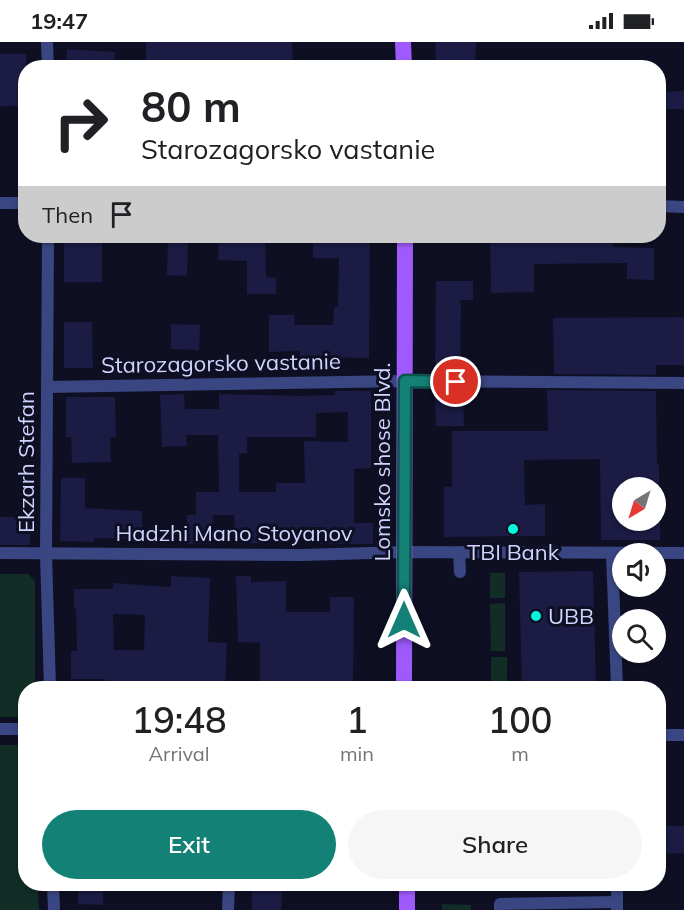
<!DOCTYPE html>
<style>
:root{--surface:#fff;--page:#f6f6f6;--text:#202124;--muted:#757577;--accent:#148177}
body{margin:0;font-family:Mulish,sans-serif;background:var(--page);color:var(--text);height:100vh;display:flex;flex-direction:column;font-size:22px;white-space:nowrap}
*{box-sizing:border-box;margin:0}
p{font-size:20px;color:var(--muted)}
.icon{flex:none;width:33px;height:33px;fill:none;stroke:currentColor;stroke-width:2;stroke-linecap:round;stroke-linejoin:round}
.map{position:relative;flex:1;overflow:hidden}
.drawer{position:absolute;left:18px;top:639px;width:648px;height:210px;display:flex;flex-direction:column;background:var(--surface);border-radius:24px;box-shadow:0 2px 4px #0004}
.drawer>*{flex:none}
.guide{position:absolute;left:18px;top:18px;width:648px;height:183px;border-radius:24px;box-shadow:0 2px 4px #0004;background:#fff;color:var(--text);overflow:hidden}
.needle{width:39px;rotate:218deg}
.controls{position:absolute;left:612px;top:435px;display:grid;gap:12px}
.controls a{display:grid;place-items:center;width:54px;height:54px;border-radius:50%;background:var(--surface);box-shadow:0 2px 4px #0004;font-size:30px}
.pin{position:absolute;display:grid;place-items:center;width:51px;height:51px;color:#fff;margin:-26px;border:3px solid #fff;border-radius:50%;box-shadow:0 2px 6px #0007}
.me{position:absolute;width:66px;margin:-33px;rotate:0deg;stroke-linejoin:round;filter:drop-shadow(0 0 4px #0008)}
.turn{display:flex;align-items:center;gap:21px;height:126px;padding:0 24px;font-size:27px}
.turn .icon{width:78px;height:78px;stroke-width:2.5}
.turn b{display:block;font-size:42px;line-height:51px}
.then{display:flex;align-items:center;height:57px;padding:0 24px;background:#0003;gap:12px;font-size:22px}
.eta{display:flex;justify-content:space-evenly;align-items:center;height:102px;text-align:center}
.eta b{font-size:36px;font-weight:600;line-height:42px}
.primary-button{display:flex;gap:12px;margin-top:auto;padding:12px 24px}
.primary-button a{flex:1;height:69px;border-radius:36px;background:var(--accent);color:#fff;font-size:24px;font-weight:600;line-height:69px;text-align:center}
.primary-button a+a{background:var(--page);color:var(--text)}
.status{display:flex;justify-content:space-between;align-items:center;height:42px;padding:0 30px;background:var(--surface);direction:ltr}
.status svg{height:16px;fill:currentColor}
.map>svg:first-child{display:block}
.green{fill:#112d26}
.building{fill:#1b1b43;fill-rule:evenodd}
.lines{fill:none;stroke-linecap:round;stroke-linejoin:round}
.service{stroke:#3a4681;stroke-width:12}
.minor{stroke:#3a4681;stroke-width:12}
.primary{stroke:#9e5afc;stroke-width:16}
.route-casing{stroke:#0d544d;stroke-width:15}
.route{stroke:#148177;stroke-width:10}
.poi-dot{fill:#05f6dd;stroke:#0e0f23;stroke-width:2}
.labels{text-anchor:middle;stroke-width:6;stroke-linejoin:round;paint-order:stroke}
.street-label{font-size:22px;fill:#d1d5fe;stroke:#0e0f23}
.poi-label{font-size:22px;fill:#d1d5fe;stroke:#0e0f23}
</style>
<div class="status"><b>19:47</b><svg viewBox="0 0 49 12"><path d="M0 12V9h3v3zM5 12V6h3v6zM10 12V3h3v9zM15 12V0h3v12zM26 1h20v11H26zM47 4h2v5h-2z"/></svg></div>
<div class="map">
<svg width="684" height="868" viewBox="0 0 684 868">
<rect width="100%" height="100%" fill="#0e0f23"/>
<g class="green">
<rect x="490" y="531" width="15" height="25"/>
<polygon points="0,532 28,532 35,539 35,646 26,646 25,675 0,675"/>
<polygon points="505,561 505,609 491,609 490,562"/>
<rect x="491" y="615" width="16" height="31"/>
<polygon points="0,703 25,703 26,842 38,842 39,868 0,868"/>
<polygon points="442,862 471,863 471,868 442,868"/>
</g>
<g class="building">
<polygon points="146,0 292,0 293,26 146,24"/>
<polygon points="435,0 476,0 475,26 436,26"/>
<polygon points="67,7 115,10 114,26 66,26"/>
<rect x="0" y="12" width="26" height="52"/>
<polygon points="684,49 684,67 658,67 658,50"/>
<rect x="64" y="194" width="38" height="46"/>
<polygon points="168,194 188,194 187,234 167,233"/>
<polygon points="219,194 265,194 266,235 276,236 276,252 247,252 247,219 218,218"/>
<polygon points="370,194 369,316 300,315 300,309 269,310 269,273 294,273 294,283 333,283 334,265 338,265 339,216 313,216 313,195"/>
<polygon points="490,194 613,194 613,205 654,206 654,238 627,237 627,221 534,222 534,250 491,251"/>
<polygon points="436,239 473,239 473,258 459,258 461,262 460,331 435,331"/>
<polygon points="684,275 684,323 656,323 656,333 554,332 553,276"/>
<polygon points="64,280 92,280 93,326 64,326"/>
<polygon points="171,282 200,283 199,308 171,307"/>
<polygon points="435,347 463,348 464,384 436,384"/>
<polygon points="547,348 656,349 657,423 659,423 659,446 622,446 622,478 660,478 660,498 601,498 600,417 524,418 525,463 545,462 545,494 444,495 444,445 452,445 452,389 548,389"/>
<path d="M335,349H371V426L354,427V481H373V502H306V487L266,488V501L235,502L234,473H213L212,502H187V473H196V450H219L218,393H186L187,404L162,405L160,353L184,352L185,367H219V352L301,354L335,353ZM348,370V400L304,399L305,441H276V450H239V412L247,411V395H316V371Z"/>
<polygon points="66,355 115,355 116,395 110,395 111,420 72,421 71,395 66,395"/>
<polygon points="61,436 85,436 85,466 142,469 142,497 94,496 94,500 60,499"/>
<rect x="0" y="475" width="30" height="28"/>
<polygon points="593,529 596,646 522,646 519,530"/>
<path d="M171,534L210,536L208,600L227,601L225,646H105V637H71V609H77L76,565H74V547H113V541L171,545ZM113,572L145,573L144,608H114Z"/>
<polygon points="236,534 251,534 251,540 286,539 286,569 288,570 330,570 330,555 354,555 353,646 260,646 260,601 238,600"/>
<polygon points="658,784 684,784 684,811 658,812"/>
<polygon points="78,842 103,842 103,863 78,862"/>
<polygon points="252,842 282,842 281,868 252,868"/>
</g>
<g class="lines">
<polyline class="service" points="459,510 460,530"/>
<g class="minor">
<polyline points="47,0 48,26"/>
<polyline points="0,161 26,161"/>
<polyline points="658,164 684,165"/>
<polyline points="48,194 46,512 50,646"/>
<polyline points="47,345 405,339 684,341"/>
<polyline points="0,511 303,513 404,510 684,511"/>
<polyline points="612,511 617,646"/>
<polyline points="0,687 26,687"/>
<polyline points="658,693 684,693"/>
<polyline points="53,842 54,868"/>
<polyline points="617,867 617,842"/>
<polyline points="228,868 229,842"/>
<polyline points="500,868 500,862 617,860"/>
</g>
<g class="primary">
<polyline points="403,0 404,26"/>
<polyline points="404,646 405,194"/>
<polyline points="407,842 407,868"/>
</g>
</g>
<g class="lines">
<defs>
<polyline id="route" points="404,578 405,339 456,340"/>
</defs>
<use href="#route" class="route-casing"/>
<use href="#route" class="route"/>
</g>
<g class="poi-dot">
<circle cx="513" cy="487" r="6"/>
<circle cx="536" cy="574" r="6"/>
</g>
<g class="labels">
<g class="street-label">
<text transform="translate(221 321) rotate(-1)" y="8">Starozagorsko vastanie</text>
<text transform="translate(26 420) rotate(-90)" y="8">Ekzarh Stefan</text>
<text transform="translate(382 420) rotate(-90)" y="8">Lomsko shose Blvd.</text>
<text x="234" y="499">Hadzhi Mano Stoyanov</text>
</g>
<g class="poi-label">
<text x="513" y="518">TBI Bank</text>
<text x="548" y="582" text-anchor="start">UBB</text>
</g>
</g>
</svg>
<div class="controls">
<a><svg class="needle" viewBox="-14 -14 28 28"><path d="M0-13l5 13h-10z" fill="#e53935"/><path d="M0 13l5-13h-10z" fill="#757577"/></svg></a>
<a><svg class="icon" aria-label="sound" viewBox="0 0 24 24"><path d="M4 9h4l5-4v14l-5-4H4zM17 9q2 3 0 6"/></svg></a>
<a><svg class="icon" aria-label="search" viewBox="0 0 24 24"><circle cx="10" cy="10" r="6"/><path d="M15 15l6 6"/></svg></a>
</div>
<div class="pin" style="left:456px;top:340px;background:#d93025"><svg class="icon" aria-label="arrive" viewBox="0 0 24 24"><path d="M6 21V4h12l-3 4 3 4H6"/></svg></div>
<svg class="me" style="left:404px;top:578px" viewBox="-20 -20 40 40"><path d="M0-17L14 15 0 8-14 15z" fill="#148177" stroke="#fff" stroke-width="4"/></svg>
<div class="guide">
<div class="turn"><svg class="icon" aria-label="right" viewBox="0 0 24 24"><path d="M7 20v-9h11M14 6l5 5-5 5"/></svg><div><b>80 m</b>Starozagorsko vastanie</div></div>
<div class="then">Then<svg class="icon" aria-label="arrive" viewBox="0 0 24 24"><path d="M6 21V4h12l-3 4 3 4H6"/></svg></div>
</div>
<section class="drawer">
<div class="eta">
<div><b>19:48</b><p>Arrival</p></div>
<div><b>1</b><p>min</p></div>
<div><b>100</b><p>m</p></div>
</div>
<div class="primary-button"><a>Exit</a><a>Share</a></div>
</section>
</div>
